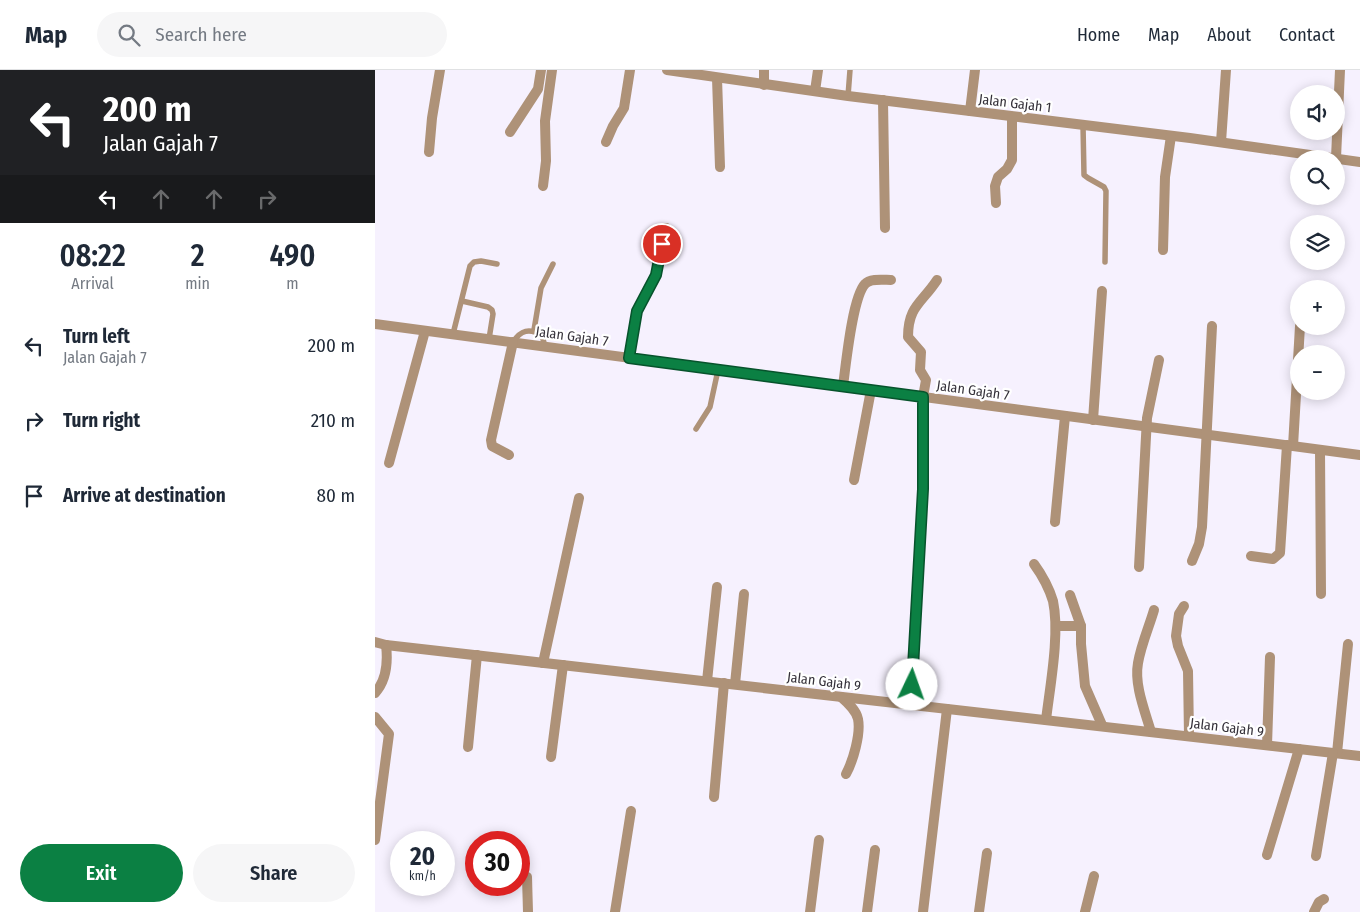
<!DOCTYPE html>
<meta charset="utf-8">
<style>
:root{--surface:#fff;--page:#f6f6f7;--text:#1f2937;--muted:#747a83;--line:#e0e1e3;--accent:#0b8043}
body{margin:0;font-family:"Fira Sans Condensed",sans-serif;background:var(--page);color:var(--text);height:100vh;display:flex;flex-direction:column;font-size:19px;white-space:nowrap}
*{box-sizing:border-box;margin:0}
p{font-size:16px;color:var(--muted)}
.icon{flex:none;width:28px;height:28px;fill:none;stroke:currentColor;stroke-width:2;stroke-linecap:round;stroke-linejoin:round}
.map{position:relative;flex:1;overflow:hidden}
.panel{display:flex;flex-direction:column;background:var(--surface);width:375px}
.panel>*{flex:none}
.top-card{background:#202124;color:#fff;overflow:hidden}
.controls{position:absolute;left:915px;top:15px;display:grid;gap:10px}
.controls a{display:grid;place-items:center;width:55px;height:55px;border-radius:50%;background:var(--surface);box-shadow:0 2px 12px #0003;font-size:25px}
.speed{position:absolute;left:15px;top:761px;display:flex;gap:10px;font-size:25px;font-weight:700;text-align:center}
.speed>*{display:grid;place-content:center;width:65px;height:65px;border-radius:50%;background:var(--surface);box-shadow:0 2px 12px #0003;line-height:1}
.speed small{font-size:12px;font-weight:400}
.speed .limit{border:8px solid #d22;background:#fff;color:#111}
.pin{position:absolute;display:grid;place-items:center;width:42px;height:42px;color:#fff;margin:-21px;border:2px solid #fff;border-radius:50%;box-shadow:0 1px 5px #0007}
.me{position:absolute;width:55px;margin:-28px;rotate:3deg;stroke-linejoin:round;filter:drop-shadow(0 0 4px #0008)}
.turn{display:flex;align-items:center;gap:18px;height:105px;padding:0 20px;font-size:22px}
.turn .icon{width:65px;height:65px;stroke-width:2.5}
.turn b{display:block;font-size:35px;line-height:42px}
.lanes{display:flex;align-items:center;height:48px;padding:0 20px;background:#0003;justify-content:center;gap:25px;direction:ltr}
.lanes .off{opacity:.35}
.eta{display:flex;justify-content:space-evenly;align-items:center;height:85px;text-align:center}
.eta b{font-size:30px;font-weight:600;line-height:35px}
.primary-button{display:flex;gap:10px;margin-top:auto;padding:10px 20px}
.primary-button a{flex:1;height:58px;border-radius:30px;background:var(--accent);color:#fff;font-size:20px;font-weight:600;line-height:58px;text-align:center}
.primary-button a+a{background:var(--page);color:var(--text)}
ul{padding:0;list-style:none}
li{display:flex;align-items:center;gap:15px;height:75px;padding:0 20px}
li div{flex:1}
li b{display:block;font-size:19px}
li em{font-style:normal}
header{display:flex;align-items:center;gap:30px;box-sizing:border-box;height:70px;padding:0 25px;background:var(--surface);border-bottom:1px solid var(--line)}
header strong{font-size:24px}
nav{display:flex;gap:28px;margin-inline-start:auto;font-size:18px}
.search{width:350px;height:45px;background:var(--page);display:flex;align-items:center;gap:12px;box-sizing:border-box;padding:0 18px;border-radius:28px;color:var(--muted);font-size:19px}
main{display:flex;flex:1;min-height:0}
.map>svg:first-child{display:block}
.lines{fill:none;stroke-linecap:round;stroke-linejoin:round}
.service{stroke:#ae9278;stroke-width:5.5}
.minor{stroke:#ae9278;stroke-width:10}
.route-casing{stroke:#07532c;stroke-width:12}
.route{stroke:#0b8043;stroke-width:9}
.labels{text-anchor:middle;stroke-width:4.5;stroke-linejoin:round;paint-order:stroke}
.street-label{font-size:14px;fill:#35313a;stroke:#fff}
</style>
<header>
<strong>Map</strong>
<div class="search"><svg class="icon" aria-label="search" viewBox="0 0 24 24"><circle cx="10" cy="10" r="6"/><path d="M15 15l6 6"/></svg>Search here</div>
<nav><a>Home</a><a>Map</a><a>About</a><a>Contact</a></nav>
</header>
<main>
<section class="panel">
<div class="top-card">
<div class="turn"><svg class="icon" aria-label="left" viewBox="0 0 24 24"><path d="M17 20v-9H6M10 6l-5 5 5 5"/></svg><div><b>200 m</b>Jalan Gajah 7</div></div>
<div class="lanes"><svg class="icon" aria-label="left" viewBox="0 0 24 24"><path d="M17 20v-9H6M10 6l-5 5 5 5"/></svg><svg class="icon off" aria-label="ahead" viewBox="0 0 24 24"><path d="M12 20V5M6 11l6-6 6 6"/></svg><svg class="icon off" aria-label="ahead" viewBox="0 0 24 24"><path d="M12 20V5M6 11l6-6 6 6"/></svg><svg class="icon off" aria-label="right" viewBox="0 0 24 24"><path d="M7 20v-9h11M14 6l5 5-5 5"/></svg></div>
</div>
<div class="eta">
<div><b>08:22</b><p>Arrival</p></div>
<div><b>2</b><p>min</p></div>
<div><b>490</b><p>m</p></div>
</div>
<ul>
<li><svg class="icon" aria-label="left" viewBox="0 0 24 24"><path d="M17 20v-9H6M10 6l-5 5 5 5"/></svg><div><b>Turn left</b><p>Jalan Gajah 7</p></div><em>200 m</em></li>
<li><svg class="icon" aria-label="right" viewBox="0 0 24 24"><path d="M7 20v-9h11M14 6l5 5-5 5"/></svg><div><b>Turn right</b></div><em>210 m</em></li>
<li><svg class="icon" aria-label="arrive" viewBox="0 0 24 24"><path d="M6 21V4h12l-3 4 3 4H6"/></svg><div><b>Arrive at destination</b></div><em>80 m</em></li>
</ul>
<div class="primary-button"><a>Exit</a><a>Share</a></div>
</section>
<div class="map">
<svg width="985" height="842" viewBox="0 0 985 842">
<rect width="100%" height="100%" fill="#f6f1fe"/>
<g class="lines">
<g class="service">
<polyline points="473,26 475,0"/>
<polyline points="708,55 709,105 713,108 729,117 731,121 730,192"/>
<polyline points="87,231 113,237 117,240 118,244 114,269"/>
<polyline points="159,260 166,218 178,194"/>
<polyline points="78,264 95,196 99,192 106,191 122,194"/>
<path d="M138,272C146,260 154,258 167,265L170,277"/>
<polyline points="321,359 335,337 343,300"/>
</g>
<g class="minor">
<polyline points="292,0 473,26 815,68 985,92"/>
<polyline points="389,0 389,15"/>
<polyline points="342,8 345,97"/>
<polyline points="440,21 443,0"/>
<polyline points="508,30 510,158"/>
<polyline points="595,41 600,0"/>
<polyline points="135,62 163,19 166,0"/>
<polyline points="231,72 238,56 249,38 255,0"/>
<polyline points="846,72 851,0"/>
<polyline points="54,82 57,48 65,0"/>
<polyline points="961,88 965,0"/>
<polyline points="168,116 171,91 170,51 177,0"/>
<polyline points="621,133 620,116 623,107 632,99 637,90 637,47"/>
<polyline points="788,180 790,107 796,66"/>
<polyline points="0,254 985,385"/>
<polyline points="254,288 262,241 281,205 291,158"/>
<path d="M468,316C471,295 477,228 490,214C495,208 509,210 516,210"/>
<polyline points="718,350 727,221"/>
<polyline points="918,376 925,256"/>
<polyline points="945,380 946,524"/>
<polyline points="134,385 117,376 116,370 138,272"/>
<polyline points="14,393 50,261"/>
<polyline points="479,410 496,320"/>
<polyline points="680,452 690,346"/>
<polyline points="876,486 898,489 905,483 912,375"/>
<polyline points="817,491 824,474 827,457 837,256"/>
<path d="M659,494C667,505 674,518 678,531C685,564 675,616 671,650"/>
<polyline points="764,497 772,348 784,290"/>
<polyline points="695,525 706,556 706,574 710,616 727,655"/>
<polyline points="809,536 804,544 801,566 803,576 813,601 814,666"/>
<polyline points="681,556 706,556"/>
<polyline points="0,572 11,575 985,686"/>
<polyline points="168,593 204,428"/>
<polyline points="332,611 342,517"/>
<polyline points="360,614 369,524"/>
<path d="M0,623C12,610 13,592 11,575"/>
<path d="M466,627C473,633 481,640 483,649C486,664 478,691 471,704"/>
<path d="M536,635L548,419V327L551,310L545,300L546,282L533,267C533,236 547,233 562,210"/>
<polyline points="0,647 14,664 0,770"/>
<path d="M776,662C770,641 759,615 763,593C766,575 774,557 779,540"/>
<polyline points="892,675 895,587"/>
<polyline points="93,677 102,585"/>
<polyline points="962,683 973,574"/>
<polyline points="176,687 188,595"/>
<polyline points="339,727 349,613"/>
<polyline points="892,785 924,679"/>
<polyline points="941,786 958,683"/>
<polyline points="152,807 153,842"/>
<polyline points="240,842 256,741"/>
<polyline points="435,842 444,770"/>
<polyline points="492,842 500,780"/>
<polyline points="548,842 572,639"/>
<polyline points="604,842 612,783"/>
<polyline points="710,842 719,806"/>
<polyline points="939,842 944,832 949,829"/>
</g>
</g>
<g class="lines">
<defs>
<polyline id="route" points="287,174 281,205 262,241 254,288 548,327 548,419 537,615"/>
</defs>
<use href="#route" class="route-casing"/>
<use href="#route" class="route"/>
</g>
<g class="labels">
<g class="street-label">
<text transform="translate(640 33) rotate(7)" y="5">Jalan Gajah 1</text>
<text transform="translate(197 266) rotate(8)" y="5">Jalan Gajah 7</text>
<text transform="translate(598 320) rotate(8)" y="5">Jalan Gajah 7</text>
<text transform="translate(449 611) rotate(7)" y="5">Jalan Gajah 9</text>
<text transform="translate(852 657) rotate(7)" y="5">Jalan Gajah 9</text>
</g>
</g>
</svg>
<div class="controls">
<a><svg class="icon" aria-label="sound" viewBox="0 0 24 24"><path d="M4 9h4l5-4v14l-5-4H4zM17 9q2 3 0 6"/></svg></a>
<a><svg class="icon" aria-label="search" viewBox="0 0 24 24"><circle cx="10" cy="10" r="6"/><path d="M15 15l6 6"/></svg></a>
<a><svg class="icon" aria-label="layers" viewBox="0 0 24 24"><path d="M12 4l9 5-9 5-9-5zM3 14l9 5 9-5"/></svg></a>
<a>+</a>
<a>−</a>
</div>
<div class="speed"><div>20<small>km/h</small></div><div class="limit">30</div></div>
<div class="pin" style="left:287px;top:174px;background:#d93025"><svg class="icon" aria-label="arrive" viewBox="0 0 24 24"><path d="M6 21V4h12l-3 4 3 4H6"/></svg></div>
<svg class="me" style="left:537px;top:615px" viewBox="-20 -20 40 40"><circle r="19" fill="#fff"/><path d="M0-13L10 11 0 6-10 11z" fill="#0b8043"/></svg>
</div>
</main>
